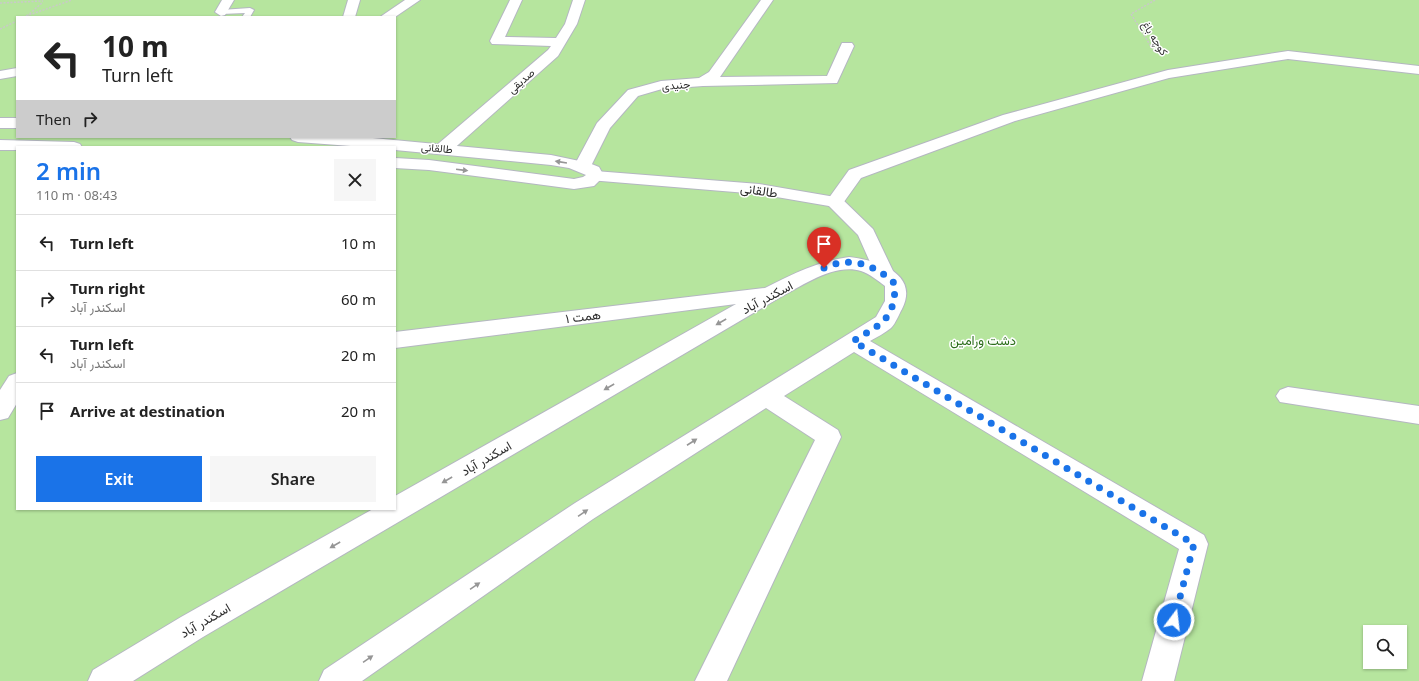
<!DOCTYPE html>
<meta charset="utf-8">
<style>
:root{--surface:#fff;--page:#f6f6f6;--text:#222;--muted:#767676;--line:#e0e0e0;--accent:#1a73e8}
body{margin:0;font-family:"Noto Sans",Vazirmatn,sans-serif;background:var(--page);color:var(--text);height:100vh;display:flex;flex-direction:column;font-size:15px;white-space:nowrap}
*{box-sizing:border-box;margin:0}
p{font-size:13px;color:var(--muted)}
.icon{flex:none;width:22px;height:22px;fill:none;stroke:currentColor;stroke-width:2;stroke-linecap:round;stroke-linejoin:round}
.map{position:relative;flex:1;overflow:hidden}
.side{position:absolute;left:16px;top:146px;width:380px;height:364px;display:flex;flex-direction:column;background:var(--surface);border-radius:0px;box-shadow:0 1px 3px #0004}
.side>*{flex:none}
.hud{position:absolute;left:16px;top:16px;width:380px;height:122px;border-radius:0px;box-shadow:0 1px 3px #0004;background:#fff;color:var(--text);overflow:hidden}
.fabs{position:absolute;left:1363px;top:625px;display:grid;gap:8px}
.fabs a{display:grid;place-items:center;width:44px;height:44px;border-radius:0px;background:var(--surface);box-shadow:0 1px 3px #0004;font-size:20px}
.pin{position:absolute;display:grid;place-items:center;width:34px;height:34px;color:#fff;margin:-41px -17px;border-radius:50% 50% 50% 0;rotate:-45deg;box-shadow:0 0 4px #0007}
.pin .icon{rotate:45deg}
.me{position:absolute;width:44px;margin:-22px;rotate:15deg;stroke-linejoin:round;filter:drop-shadow(0 0 3px #0008)}
.turn{display:flex;align-items:center;gap:14px;height:84px;padding:0 20px;font-size:18px}
.turn .icon{width:52px;height:52px;stroke-width:2.5}
.turn b{display:block;font-size:28px;line-height:34px}
.then{display:flex;align-items:center;height:38px;padding:0 20px;background:#0003;gap:8px;font-size:15px}
.round{display:grid;place-items:center;flex:none;width:42px;height:42px;border-radius:0px;background:var(--page)}
.head{display:flex;align-items:center;justify-content:space-between;height:68px;padding:0 20px}
h1{font-size:24px;font-weight:600;line-height:30px;color:var(--accent)}
.cta{display:flex;gap:8px;margin-top:auto;padding:8px 20px}
.cta a{flex:1;height:46px;border-radius:0px;background:var(--accent);color:#fff;font-size:16px;font-weight:600;line-height:46px;text-align:center}
.cta a+a{background:var(--page);color:var(--text)}
ul{padding:0;list-style:none}
li{display:flex;align-items:center;gap:12px;height:56px;padding:0 20px;border-top:1px solid var(--line)}
li div{flex:1}
li b{display:block;font-size:15px}
li em{font-style:normal}
.map>svg:first-child{display:block}
.green{fill:#b6e59e;fill-rule:evenodd}
.lines{fill:none;stroke-linecap:round;stroke-linejoin:round}
.service-casing{stroke:#b4b7c1;stroke-width:2}
.minor-casing{stroke:#b4b7c1;stroke-width:2}
.tertiary-casing{stroke:#b4b7c1;stroke-width:2}
.secondary-casing{stroke:#b4b7c1;stroke-width:2}
.path{stroke:#c9c9c9;stroke-width:1.5;stroke-dasharray:2 1.5;stroke-linecap:butt}
.service{fill:#fff;fill-rule:evenodd}
.minor{fill:#fff;fill-rule:evenodd}
.tertiary{fill:#fff;fill-rule:evenodd}
.secondary{fill:#fff;fill-rule:evenodd}
.oneway{fill:#969696}
.route{stroke:#1a73e8;stroke-width:7;stroke-dasharray:0 12.6}
.labels{text-anchor:middle;stroke-width:3;stroke-linejoin:round;paint-order:stroke}
.far-street-label{font-size:11px;fill:#2e2e2e;stroke:#fff}
.street-label{font-size:13px;fill:#2e2e2e;stroke:#fff}
.park-label{font-size:13px;fill:#2c6e1b;stroke:#fff}
</style>
<div class="map">
<svg width="1419" height="681" viewBox="0 0 1419 681">
<rect width="100%" height="100%" fill="#efe9e1"/>
<path class="green" d="M0,0H1419V681H0ZM17,17H395V137H17ZM17,147H395V509H17ZM1370,632H1400V662H1370Z"/>
<g class="lines">
<defs>
<polygon id="service" points="250,8 254,10 250,17 242,17 245,13 221,14 217,12 221,10"/>
<g id="minor">
<polygon points="222,0 234,0 225,15 221,16 215,12"/>
<polygon points="348,0 360,0 355,17 343,17"/>
<polygon points="405,0 420,0 395,17 380,17"/>
<polygon points="510,0 522,0 505,37 556,38 565,24 573,0 585,0 577,24 558,56 450,152 444,153 438,152 436,148 438,144 548,50 551,46 492,44 490,41"/>
<polygon points="761,0 773,0 720,77 827,76 842,43 852,43 854,46 837,83 703,86 662,89 638,96 610,128 589,170 583,171 577,170 574,166 597,123 628,90 661,81 699,78 709,72"/>
<polygon points="1288,51 1419,66 1419,74 1288,59 1169,78 1015,121 861,178 841,206 835,207 829,206 826,202 849,170 1003,115 1168,70"/>
<polygon points="17,68 17,76 0,79 0,71"/>
<path d="M849,257C876,260 920,273 902,309C899,314 896,323 891,328C885,333 877,337 870,341L1204,535L1208,544L1174,681H1142L1179,549L854,352L784,396L838,430L841,437L727,681H695L815,440L766,408L593,519L362,681H319L324,670L575,503L876,317L885,301V286C877,280 870,274 861,271C834,263 802,286 779,298L203,637L133,681H88L93,670L181,617L373,509H395V496L736,304L395,348V332L765,288C793,274 818,261 849,257Z"/>
<polygon points="17,373 17,403 8,418 0,420 0,390 9,376"/>
<polygon points="1288,387 1419,406 1419,424 1280,402 1276,396 1280,390"/>
</g>
<polygon id="tertiary" points="595,171 759,184 841,198 873,229 894,273 891,278 884,279 877,278 858,235 829,206 759,194 589,180 586,176 589,172"/>
<g id="secondary">
<rect x="0" y="118" width="17" height="10"/>
<polygon points="290,137 362,137 551,155 589,163 599,167 604,176 594,186 574,189 429,170 395,168 395,158 429,160 574,179 583,177 586,175 569,168 551,165 395,150 395,147 364,147 298,142 292,140"/>
<polygon points="0,140 74,142 80,144 82,147 17,147 17,150 0,150"/>
</g>
</defs>
<use href="#service" class="service-casing"/>
<use href="#minor" class="minor-casing"/>
<use href="#tertiary" class="tertiary-casing"/>
<use href="#secondary" class="secondary-casing"/>
<g class="path">
<polyline points="1155,0 1131,14 1155,53"/>
<polyline points="0,3 43,1"/>
<polyline points="26,16 72,0"/>
<polyline points="27,16 43,2"/>
<polyline points="0,29 17,21"/>
</g>
<use href="#service" class="service"/>
<use href="#minor" class="minor"/>
<use href="#tertiary" class="tertiary"/>
<use href="#secondary" class="secondary"/>
</g>
<defs><path id="oneway-solid" d="M-6-.8H1V-3.2L6.5 0L1 3.2V.8H-6Z"/></defs>
<g class="oneway">
<use href="#oneway-solid" transform="translate(561 162) rotate(-171)"/>
<use href="#oneway-solid" transform="translate(462 170) rotate(7)"/>
<use href="#oneway-solid" transform="translate(721 322) rotate(150)"/>
<use href="#oneway-solid" transform="translate(609 387) rotate(150)"/>
<use href="#oneway-solid" transform="translate(692 442) rotate(-33)"/>
<use href="#oneway-solid" transform="translate(447 480) rotate(150)"/>
<use href="#oneway-solid" transform="translate(583 513) rotate(-34)"/>
<use href="#oneway-solid" transform="translate(335 545) rotate(150)"/>
<use href="#oneway-solid" transform="translate(475 586) rotate(-34)"/>
<use href="#oneway-solid" transform="translate(368 659) rotate(-34)"/>
</g>
<g class="lines">
<path class="route" d="M824,268C850,256 875,264 895,284C895,320 881,324 853,341L1194,544L1174,620"/>
</g>
<g class="labels">
<g class="far-street-label">
<text transform="translate(1155 38) rotate(58)" y="4">کوچه باغ</text>
<text transform="translate(521 81) rotate(-41)" y="4">صدیقی</text>
<text transform="translate(676 85) rotate(-5)" y="4">جنیدی</text>
<text transform="translate(437 148) rotate(5)" y="4">طالقانی</text>
</g>
<g class="street-label">
<text transform="translate(759 190) rotate(8)" y="5">طالقانی</text>
<text transform="translate(767 297) rotate(-28)" y="5">اسکندر آباد</text>
<text transform="translate(583 316) rotate(-7)" y="5">همت ۱</text>
<text transform="translate(486 458) rotate(-30)" y="5">اسکندر آباد</text>
<text transform="translate(205 620) rotate(-30)" y="5">اسکندر آباد</text>
</g>
<g class="park-label">
<text x="983" y="345">دشت ورامین</text>
</g>
</g>
</svg>
<div class="fabs">
<a><svg class="icon" aria-label="search" viewBox="0 0 24 24"><circle cx="10" cy="10" r="6"/><path d="M15 15l6 6"/></svg></a>
</div>
<div class="pin" style="left:824px;top:268px;background:#d93025"><svg class="icon" aria-label="arrive" viewBox="0 0 24 24"><path d="M6 21V4h12l-3 4 3 4H6"/></svg></div>
<svg class="me" style="left:1174px;top:620px" viewBox="-20 -20 40 40"><circle r="17" fill="#1a73e8" stroke="#fff" stroke-width="3"/><path d="M0-11L8 9 0 5-8 9z" fill="#fff"/></svg>
<div class="hud">
<div class="turn"><svg class="icon" aria-label="left" viewBox="0 0 24 24"><path d="M17 20v-9H6M10 6l-5 5 5 5"/></svg><div><b>10 m</b>Turn left</div></div>
<div class="then">Then<svg class="icon" aria-label="right" viewBox="0 0 24 24"><path d="M7 20v-9h11M14 6l5 5-5 5"/></svg></div>
</div>
<section class="side">
<div class="head"><div><h1>2 min</h1><p>110 m · 08:43</p></div><a class="round"><svg class="icon" aria-label="close" viewBox="0 0 24 24"><path d="M6 6l12 12M18 6L6 18"/></svg></a></div>
<ul>
<li><svg class="icon" aria-label="left" viewBox="0 0 24 24"><path d="M17 20v-9H6M10 6l-5 5 5 5"/></svg><div><b>Turn left</b></div><em>10 m</em></li>
<li><svg class="icon" aria-label="right" viewBox="0 0 24 24"><path d="M7 20v-9h11M14 6l5 5-5 5"/></svg><div><b>Turn right</b><p>اسکندر آباد</p></div><em>60 m</em></li>
<li><svg class="icon" aria-label="left" viewBox="0 0 24 24"><path d="M17 20v-9H6M10 6l-5 5 5 5"/></svg><div><b>Turn left</b><p>اسکندر آباد</p></div><em>20 m</em></li>
<li><svg class="icon" aria-label="arrive" viewBox="0 0 24 24"><path d="M6 21V4h12l-3 4 3 4H6"/></svg><div><b>Arrive at destination</b></div><em>20 m</em></li>
</ul>
<div class="cta"><a>Exit</a><a>Share</a></div>
</section>
</div>
